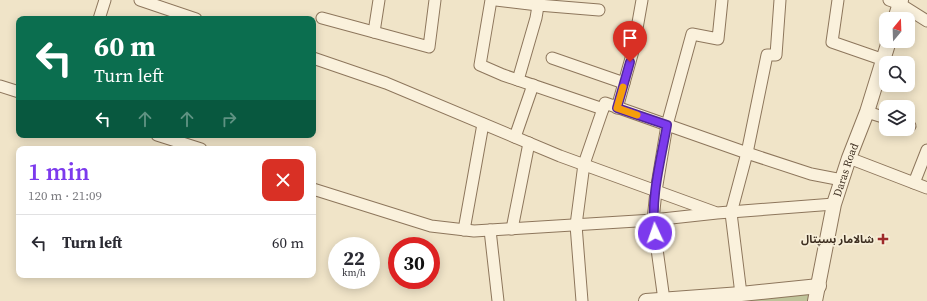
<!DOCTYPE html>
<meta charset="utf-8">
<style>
:root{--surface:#fff;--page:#f2f2f3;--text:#2b2b33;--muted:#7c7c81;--line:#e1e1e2;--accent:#7c3aed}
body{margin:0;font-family:"Source Serif 4","Noto Sans Arabic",serif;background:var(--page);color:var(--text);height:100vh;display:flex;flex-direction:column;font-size:15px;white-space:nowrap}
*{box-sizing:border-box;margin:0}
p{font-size:13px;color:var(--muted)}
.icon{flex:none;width:22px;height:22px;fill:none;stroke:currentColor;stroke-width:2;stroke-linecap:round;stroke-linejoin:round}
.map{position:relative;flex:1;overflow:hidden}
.drawer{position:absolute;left:16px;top:146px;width:300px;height:132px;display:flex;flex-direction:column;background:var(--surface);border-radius:8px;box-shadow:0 2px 10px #0003}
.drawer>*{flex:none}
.guide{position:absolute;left:16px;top:16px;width:300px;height:122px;border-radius:8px;box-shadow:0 2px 10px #0003;background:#0b6e4f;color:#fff;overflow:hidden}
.needle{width:26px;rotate:19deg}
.fabs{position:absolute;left:879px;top:12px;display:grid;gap:8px}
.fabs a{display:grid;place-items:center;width:36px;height:36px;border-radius:8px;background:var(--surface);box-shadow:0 2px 10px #0003;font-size:20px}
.speed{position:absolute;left:328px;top:237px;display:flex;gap:8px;font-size:20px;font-weight:700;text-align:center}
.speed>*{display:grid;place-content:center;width:52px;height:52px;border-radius:50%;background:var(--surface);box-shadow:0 2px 10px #0003;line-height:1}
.speed small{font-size:10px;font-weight:400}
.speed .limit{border:6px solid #d22;background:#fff;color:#111}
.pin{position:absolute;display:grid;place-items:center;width:34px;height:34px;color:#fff;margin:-41px -17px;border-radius:50% 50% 50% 0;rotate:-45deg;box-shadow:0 0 4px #0007}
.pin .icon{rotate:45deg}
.me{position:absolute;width:44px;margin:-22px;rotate:357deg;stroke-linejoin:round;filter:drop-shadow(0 0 3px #0008)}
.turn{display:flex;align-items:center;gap:14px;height:84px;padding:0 12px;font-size:18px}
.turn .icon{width:52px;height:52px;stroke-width:2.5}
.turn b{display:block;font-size:28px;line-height:34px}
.lanes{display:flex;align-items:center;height:38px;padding:0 12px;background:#0003;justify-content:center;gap:20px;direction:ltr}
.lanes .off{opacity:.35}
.round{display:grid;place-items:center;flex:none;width:42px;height:42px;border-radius:8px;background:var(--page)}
.headline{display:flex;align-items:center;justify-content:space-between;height:68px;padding:0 12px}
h1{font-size:24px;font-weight:600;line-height:30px;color:var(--accent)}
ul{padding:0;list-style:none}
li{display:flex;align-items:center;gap:12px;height:56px;padding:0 12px;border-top:1px solid var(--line)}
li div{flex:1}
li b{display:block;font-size:15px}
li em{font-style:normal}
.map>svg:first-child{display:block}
.cemetery{fill:#bfc49a}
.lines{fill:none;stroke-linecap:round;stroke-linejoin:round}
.minor-casing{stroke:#8d765c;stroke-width:13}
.tertiary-casing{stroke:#8d765c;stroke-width:16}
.minor{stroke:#faf1dc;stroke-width:11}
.tertiary{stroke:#faf1dc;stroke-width:14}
.route-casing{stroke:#51269a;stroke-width:10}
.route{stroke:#7c3aed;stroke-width:7}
.slow{stroke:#f59e0b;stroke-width:7}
.poi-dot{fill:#9e2a2b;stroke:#f7eed8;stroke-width:1.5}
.labels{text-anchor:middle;stroke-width:3.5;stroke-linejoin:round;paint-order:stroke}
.street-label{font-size:11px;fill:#3d2e20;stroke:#f7eed8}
.poi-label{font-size:11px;font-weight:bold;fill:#3d2e20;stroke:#f7eed8;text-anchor:end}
</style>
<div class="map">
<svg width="927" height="301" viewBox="0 0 927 301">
<rect width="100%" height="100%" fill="#f0e4c8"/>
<polygon class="cemetery" points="814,289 811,301 682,301"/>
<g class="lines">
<defs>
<g id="minor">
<polyline points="140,0 196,19"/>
<polyline points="491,0 480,65 503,75 603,109"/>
<polyline points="496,0 538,5 599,10"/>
<polyline points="838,0 832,42 884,60"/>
<polyline points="889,0 900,4 927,21"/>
<polyline points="322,18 429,47 435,0"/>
<polyline points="99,19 105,0"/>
<polyline points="374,32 379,0"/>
<polyline points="313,58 386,83 560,156 714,212"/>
<polyline points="552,58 624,83"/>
<polyline points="518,80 536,18 539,0"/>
<polyline points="0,86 19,92"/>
<polyline points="617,108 633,51 642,0"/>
<polyline points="867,112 886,118"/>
<polyline points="908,125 910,126"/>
<polyline points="157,135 201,149"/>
<polyline points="515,137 533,85"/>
<polyline points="849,158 927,188"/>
<polyline points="914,183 927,150"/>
<polyline points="313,189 431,226 474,231 653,220 717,213 834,204"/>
<polyline points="512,229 529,143"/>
<polyline points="464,230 483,124"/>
<polyline points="490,230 498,301"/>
<polyline points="741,294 731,213 747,153 767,55 776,55 780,0"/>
<polyline points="664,300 653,220 656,191 667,125 692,34 718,39 722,0"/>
<polyline points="582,301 576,225 584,164 605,103 747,153 811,174 842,180"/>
</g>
<g id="tertiary">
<polyline points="895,19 901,0"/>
<polyline points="646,301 741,294 819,286"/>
<path id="s1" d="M815,301L834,204L849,158L867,112L889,41"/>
</g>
</defs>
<use href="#minor" class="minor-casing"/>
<use href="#tertiary" class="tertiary-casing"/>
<use href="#minor" class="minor"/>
<use href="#tertiary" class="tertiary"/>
</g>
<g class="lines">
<defs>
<path id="route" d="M630,62L617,108L667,125C661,160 650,198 655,233"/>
</defs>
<use href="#route" class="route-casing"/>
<use href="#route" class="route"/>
<polyline class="slow" points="623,87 617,108 637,115"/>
</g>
<path class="poi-dot" d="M881 233h4v4h4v4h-4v4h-4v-4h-4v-4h4z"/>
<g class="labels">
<g class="street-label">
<text dy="4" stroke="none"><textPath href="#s1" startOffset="135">Daras Road</textPath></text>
</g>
<g class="poi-label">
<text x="874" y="243">شالامار ہسپتال</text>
</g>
</g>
</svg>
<div class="fabs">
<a><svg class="needle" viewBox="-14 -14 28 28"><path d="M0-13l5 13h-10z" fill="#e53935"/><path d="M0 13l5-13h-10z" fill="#7c7c81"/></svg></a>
<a><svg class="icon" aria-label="search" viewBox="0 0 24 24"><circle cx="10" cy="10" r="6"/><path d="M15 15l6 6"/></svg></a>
<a><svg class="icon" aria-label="layers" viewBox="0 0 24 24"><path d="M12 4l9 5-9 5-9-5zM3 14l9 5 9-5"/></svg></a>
</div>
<div class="speed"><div>22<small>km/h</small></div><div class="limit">30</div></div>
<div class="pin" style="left:630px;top:62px;background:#d93025"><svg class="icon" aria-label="arrive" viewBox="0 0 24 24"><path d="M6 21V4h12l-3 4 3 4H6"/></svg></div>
<svg class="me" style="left:655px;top:233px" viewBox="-20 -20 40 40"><circle r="17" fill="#7c3aed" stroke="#fff" stroke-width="3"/><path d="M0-11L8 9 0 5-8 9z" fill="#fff"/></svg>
<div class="guide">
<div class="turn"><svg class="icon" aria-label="left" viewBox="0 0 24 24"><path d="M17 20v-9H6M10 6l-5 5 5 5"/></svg><div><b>60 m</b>Turn left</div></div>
<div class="lanes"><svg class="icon" aria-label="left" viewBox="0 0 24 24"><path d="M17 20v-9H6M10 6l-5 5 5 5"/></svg><svg class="icon off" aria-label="ahead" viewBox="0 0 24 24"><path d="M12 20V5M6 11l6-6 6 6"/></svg><svg class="icon off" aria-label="ahead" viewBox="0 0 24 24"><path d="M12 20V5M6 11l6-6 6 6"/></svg><svg class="icon off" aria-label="right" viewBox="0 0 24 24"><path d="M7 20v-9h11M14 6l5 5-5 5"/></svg></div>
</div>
<section class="drawer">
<div class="headline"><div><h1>1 min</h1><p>120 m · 21:09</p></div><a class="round" style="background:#d93025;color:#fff"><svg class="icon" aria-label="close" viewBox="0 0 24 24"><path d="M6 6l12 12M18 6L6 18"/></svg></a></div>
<ul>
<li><svg class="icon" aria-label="left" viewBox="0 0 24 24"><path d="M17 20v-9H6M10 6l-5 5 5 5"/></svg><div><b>Turn left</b></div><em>60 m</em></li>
</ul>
</section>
</div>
